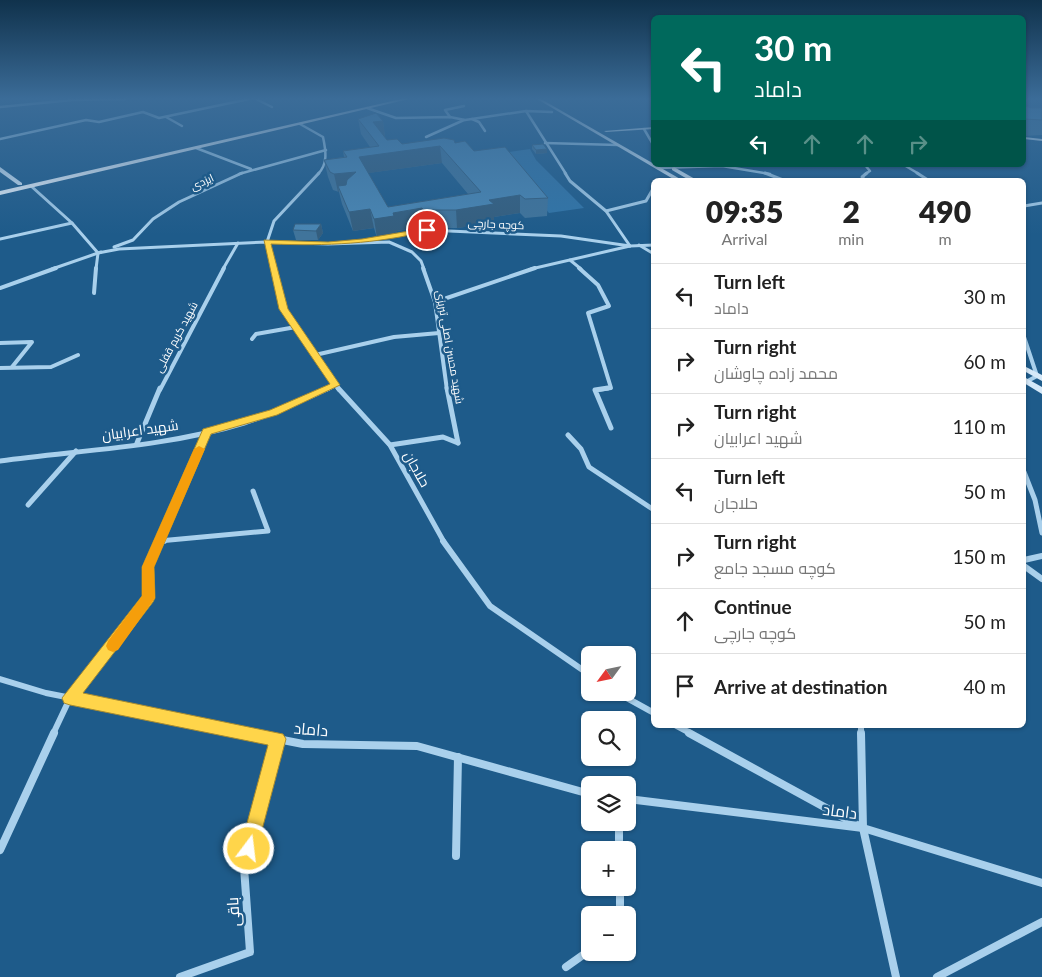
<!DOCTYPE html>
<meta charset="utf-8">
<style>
:root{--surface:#fff;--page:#f6f6f6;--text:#222;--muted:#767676;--line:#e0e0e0}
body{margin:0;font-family:Lato,Cairo,sans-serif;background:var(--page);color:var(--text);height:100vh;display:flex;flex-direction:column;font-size:19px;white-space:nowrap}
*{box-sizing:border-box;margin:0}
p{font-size:16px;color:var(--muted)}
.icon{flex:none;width:28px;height:28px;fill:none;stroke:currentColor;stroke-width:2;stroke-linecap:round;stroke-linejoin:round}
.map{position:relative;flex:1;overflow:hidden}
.details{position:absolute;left:651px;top:178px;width:375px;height:550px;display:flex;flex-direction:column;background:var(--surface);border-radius:8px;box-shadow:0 1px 4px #0004}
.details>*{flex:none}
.guide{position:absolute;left:651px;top:15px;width:375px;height:152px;border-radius:8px;box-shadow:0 1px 4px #0004;background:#00695c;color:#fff;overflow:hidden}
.needle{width:32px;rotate:237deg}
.controls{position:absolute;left:581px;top:646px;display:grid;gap:10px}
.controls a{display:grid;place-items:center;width:55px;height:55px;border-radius:8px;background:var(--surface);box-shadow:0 1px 4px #0004;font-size:25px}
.pin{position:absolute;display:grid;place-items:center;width:42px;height:42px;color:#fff;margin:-21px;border:2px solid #fff;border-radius:50%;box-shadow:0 1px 5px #0007}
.me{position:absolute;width:55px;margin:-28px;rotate:15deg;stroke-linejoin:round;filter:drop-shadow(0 0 4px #0008)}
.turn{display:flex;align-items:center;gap:18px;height:105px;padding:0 20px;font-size:22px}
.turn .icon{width:65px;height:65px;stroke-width:2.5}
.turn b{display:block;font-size:35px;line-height:42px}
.lanes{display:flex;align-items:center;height:48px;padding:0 20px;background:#0003;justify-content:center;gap:25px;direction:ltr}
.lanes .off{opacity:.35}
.eta{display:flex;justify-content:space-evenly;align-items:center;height:85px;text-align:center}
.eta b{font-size:30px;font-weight:800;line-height:35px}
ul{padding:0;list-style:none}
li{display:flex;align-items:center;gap:15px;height:65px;padding:0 20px;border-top:1px solid var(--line)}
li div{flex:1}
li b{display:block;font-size:19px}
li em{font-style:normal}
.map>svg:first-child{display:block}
.green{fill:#3175a8}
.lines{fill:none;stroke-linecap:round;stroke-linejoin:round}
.street-far5{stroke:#a9d0ec;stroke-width:2.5}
.street-far4{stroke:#a9d0ec;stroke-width:3}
.street-far3{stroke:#a9d0ec;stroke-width:4}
.street-far2{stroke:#a9d0ec;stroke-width:5}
.street-far1{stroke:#a9d0ec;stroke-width:6}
.street{stroke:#a9d0ec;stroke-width:8}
.secondary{fill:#d5e9f9;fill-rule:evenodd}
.primary{fill:#eff7ff;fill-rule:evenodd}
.wall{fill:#40749b;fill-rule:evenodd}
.shaded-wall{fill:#345e7e}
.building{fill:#4a87b4;stroke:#345e7e;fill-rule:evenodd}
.route{fill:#ffd54a;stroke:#a68a30}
.slow{fill:#f59e0b}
.labels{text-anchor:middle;stroke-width:5;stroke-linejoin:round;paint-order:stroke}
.far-street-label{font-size:11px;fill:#fff;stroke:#1e5b8a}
.street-label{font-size:14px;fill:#fff;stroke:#1e5b8a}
.near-street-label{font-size:16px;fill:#fff;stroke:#1e5b8a}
</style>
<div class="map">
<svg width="1042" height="977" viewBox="0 0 1042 977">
<rect width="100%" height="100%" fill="#1e5b8a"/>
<path class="green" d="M530,149L536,160L584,208L549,213C533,194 518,176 509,152Z"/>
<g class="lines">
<g class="street-far5">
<polyline points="256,99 272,107"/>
<polyline points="0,107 72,100 125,99"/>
<polyline points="367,108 396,118 450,117 465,120 526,111 552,112"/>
<polyline points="526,111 566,174"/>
<polyline points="166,117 182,126"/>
<polyline points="450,117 445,110 464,106"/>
<polyline points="472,119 479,122 485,131"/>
<path d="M300,124L323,137C326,151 328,164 318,174"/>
<polyline points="644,129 654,146"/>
<polyline points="426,137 464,120"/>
<polyline points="0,139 86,120 99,122 143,112 159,118 249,99"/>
<polyline points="545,143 618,145"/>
<polyline points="196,148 251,169"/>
<polyline points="865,165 870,171 865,174"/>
<polyline points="904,165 919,174"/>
<polyline points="659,168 722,166 770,174"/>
<polyline points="239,174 326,150"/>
</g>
<g class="street-far4">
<polyline points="565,173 570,181 606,211 630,246"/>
<polyline points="765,173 783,180"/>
<polyline points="917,173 928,180"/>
<polyline points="865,180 862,177 867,173"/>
<polyline points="31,186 72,223 98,253"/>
<polyline points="1024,206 1042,203"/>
<polyline points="606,211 646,201 654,187"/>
<polyline points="0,239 72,223"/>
<polyline points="370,240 427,230 561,236 630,246"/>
<polyline points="267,242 274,269"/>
<polyline points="267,242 274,221 319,173"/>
<polyline points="639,245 654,254"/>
<polyline points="114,247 133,240 153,219 179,202 242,173"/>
<polyline points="98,253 119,249 267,242 328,244 389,242 412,252 421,261 424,269"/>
<polyline points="570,260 581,269"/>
<polyline points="52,269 101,252"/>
<polyline points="96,269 98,253"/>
<polyline points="223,269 238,243"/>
<polyline points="531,269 630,246 654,245"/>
</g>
<g class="street-far3">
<polyline points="274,268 284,309 339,390"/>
<polyline points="423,268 435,302 447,390"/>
<polyline points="579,268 598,285 609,306 588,313 611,388 598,390"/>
<polyline points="0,288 56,268"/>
<polyline points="94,293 96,268"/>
<polyline points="435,302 535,268"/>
<polyline points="1024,337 1037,376 1024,383"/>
<polyline points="252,339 256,334 296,327"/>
<polyline points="0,343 32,342 12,367"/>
<polyline points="315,355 394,337 439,333"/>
<polyline points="0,368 51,367 78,355"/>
<polyline points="160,390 224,268"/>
<polyline points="326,390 336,385"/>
</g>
<g class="street-far2">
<polyline points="338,388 390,445 444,542"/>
<polyline points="447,388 458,443"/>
<polyline points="608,388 595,390 611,428"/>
<polyline points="568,435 581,449 589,467 654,510"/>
<polyline points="137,443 160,388"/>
<polyline points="390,445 443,437 458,443"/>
<path d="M0,461C81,450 166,447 244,423C273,414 301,401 329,388"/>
<polyline points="1024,472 1035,500 1042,533"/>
<polyline points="28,505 76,451"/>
<polyline points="159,541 268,531 253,491"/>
<polyline points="159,542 207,431"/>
</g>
<g class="street-far1">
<polyline points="159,541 164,541"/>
<polyline points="443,541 490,606 590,675"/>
<polyline points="1024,560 1042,556"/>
<polyline points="1024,566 1042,579"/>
<polyline points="0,679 46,693 254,734"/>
<polyline points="616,692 654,713"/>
<polyline points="675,725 692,734"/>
<polyline points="861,725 861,734"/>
<polyline points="53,734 70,698 106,655 148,598 148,567 159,541"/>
</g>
<g class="street">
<polyline points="247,733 303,744 417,746 590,794"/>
<polyline points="689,733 859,826"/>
<polyline points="861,733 863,828 896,977"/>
<polyline points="628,799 863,828 1042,883"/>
<polyline points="619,822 619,850"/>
<polyline points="0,850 54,733"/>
<polyline points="456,856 458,757"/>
<polyline points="620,888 620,915"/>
<polyline points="566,967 590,950"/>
<polyline points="180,977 250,952 244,867 278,739"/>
<polyline points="937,977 1042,922"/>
</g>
<g class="secondary">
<polygon points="537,99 541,99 682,180 675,180"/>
<polygon points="654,127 654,129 606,132 604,131"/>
<polygon points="1024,137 1042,139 1042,141 1024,139"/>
<polygon points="0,167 22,183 22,185 18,185 0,172"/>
<polygon points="674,167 695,179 696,180 689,180 672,170 672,168"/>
<polygon points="1024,366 1042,375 1042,381 1024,371"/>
<polygon points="1024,377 1042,387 1042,394 1024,383"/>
</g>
<polygon class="primary" points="401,99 409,99 0,195 0,191"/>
</g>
<g class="wall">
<polygon points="1042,108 1042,135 1024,136 1024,109"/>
<path d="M358,119L383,121L385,137H384L387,140L402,144L455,143L474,151L548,198L547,216L525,218L520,213L494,217V223L457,228H426L424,226L397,231V234L377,238L374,228L353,231L342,204L339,192L333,190L328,177L324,160L344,157L343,151L370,147L361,134ZM442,163L468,194L388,207L368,173Z"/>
<polygon points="532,145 547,149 547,153 536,154 532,149"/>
<polygon points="321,224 323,233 318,240 296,240 293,230"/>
</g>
<g class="shaded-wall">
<polygon points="383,121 385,137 375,138 373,122"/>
<polygon points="440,146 442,163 362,174 359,157"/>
<polygon points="547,149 547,153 536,154 536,150"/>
<polygon points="356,172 360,190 338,186 339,192 338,192 334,174"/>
<polygon points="520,195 520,213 494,217 494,223 457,228 456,210 489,200"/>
<polygon points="422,208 424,226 397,231 397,234 377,238 374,219 393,213"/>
<polygon points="370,209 374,228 353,231 349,212"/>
<polygon points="321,224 323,233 318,240 316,231"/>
</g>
<g class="building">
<polygon points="1026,106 1031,108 1042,108 1042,120 1024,119 1024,109"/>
<path d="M376,113L383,121L373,122L387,140L397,139L402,144L444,138L454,140L455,143L465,141L474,151L505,147L548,198L525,199L520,195L489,200L494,204L456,210H424L422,208L393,213L394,216L374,219L370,209L349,212L338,186L346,185L347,180L356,172L334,174L330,172L324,160L347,157L343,151L379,146L358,119ZM440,146L481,192L388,207L359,157Z"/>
<polygon points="543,144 547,149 536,150 532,145"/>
<polygon points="295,224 321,224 316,231 293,230"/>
</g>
<linearGradient id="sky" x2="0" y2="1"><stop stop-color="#10324c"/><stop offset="0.42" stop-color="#3b6c98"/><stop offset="1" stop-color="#3b6c98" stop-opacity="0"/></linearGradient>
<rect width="1042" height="235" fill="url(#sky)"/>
<path class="route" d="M427,228L429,231C374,244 328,246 271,244L288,309L340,385L277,415L211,434L154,567L155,598L153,602L83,693L283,734L286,739L257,849L255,855L249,858L242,855L240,849L268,745L70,705L64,703L62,698L142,596V567L203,429L270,410L330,384L279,309L264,240L328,242L362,239Z"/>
<polygon class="slow" points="199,446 205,449 154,567 155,598 118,650 113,652 108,650 106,646 108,641 142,596 142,567 194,449"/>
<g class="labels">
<g class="far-street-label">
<text transform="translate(202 182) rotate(-25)" y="4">ایزدی</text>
<text transform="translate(496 224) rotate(3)" y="4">کوچه جارچی</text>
<text transform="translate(176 337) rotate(-62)" y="4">شهید کریم قفلی</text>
<text transform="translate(450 347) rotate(80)" y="4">شهید محسن اصلی تبریزی</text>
</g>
<g class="street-label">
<text transform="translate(140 430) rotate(-8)" y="5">شهید اعرابیان</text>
<text transform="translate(417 469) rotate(61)" y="5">حلاجان</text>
</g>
<g class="near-street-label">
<text transform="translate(311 729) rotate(5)" y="6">داماد</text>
<text transform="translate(840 811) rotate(7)" y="6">داماد</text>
<text transform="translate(233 912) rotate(-94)" y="6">باقی</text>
</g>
</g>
</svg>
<div class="controls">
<a><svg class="needle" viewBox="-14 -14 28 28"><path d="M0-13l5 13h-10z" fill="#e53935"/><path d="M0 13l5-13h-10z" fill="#767676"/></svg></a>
<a><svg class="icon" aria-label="search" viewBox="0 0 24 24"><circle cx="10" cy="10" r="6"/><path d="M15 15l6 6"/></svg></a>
<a><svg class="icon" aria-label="layers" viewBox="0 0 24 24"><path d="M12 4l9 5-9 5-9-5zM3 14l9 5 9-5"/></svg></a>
<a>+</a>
<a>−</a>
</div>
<div class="pin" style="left:427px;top:230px;background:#d93025"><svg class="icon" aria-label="arrive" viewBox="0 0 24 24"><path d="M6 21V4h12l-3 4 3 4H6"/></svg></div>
<svg class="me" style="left:249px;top:849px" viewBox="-20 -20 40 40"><circle r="17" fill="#ffd54a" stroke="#fff" stroke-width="3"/><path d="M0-11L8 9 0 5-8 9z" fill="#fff"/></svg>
<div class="guide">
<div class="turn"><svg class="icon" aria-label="left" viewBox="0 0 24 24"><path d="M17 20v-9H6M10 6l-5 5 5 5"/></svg><div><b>30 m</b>داماد</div></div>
<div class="lanes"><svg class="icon" aria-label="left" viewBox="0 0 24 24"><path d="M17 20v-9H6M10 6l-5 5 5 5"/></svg><svg class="icon off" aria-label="ahead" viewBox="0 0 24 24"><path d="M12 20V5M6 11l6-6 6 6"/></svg><svg class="icon off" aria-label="ahead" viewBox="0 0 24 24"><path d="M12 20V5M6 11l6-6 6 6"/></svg><svg class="icon off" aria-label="right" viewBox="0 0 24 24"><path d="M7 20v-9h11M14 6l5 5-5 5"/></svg></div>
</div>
<section class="details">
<div class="eta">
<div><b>09:35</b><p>Arrival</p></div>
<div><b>2</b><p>min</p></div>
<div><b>490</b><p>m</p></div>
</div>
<ul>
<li><svg class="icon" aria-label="left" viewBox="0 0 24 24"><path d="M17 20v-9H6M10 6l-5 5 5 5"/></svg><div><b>Turn left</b><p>داماد</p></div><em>30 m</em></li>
<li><svg class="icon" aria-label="right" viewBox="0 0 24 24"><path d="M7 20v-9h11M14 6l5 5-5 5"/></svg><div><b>Turn right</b><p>محمد زاده چاوشان</p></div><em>60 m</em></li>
<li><svg class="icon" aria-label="right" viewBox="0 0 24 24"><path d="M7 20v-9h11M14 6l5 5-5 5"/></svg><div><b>Turn right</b><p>شهید اعرابیان</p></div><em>110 m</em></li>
<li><svg class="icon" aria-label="left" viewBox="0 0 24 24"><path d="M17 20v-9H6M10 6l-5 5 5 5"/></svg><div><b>Turn left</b><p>حلاجان</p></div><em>50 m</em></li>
<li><svg class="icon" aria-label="right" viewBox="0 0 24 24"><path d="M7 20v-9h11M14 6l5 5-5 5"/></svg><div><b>Turn right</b><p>کوچه مسجد جامع</p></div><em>150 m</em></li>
<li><svg class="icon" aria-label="ahead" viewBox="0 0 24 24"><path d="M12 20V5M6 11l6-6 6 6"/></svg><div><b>Continue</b><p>کوچه جارچی</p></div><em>50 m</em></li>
<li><svg class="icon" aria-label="arrive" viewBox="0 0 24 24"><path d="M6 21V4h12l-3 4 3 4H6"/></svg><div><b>Arrive at destination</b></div><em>40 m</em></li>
</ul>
</section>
</div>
